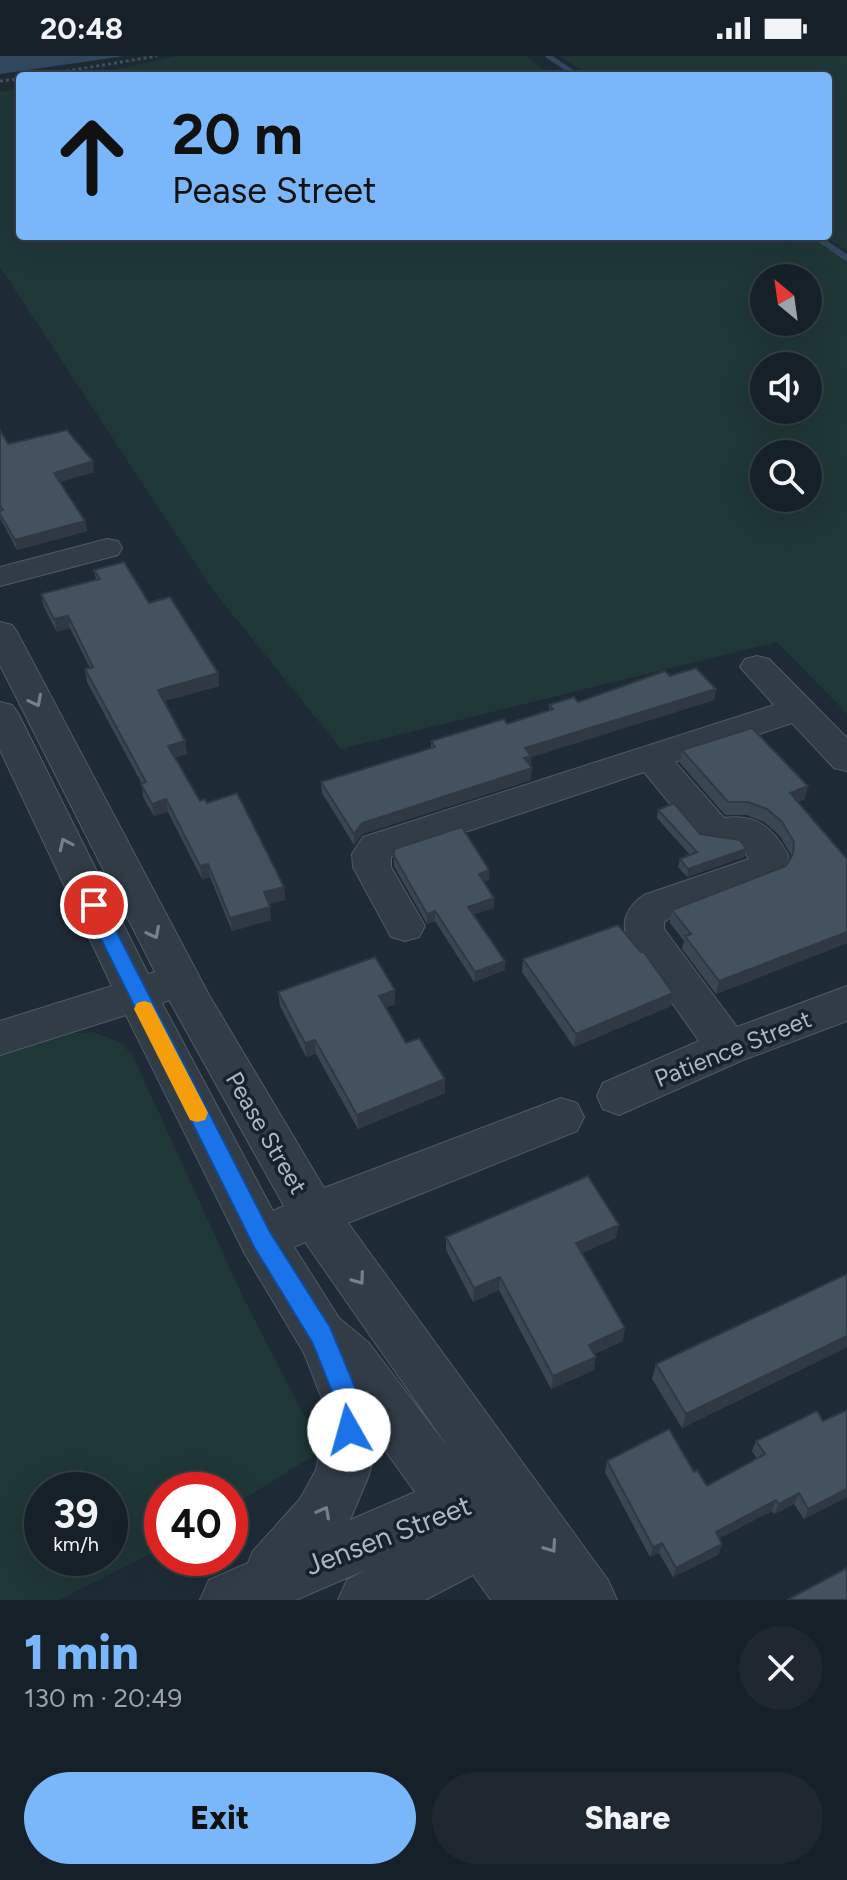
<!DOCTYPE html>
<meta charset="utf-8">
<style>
:root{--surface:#162028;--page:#1f2830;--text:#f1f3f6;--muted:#9ea3a8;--line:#353e45;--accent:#7ab7fa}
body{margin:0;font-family:Figtree,sans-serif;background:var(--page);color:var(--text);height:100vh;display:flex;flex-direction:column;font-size:30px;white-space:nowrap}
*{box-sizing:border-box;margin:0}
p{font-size:26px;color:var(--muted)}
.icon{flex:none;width:44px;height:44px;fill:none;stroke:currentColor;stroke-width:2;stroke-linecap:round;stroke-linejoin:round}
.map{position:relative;height:1544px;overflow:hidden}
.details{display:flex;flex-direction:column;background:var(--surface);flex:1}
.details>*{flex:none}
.top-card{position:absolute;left:16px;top:16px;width:816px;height:168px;border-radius:8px;box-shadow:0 8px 32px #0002,0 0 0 2px var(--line);background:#7ab7fa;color:#111;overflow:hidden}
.needle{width:52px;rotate:331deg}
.buttons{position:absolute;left:750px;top:208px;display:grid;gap:16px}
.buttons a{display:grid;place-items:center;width:72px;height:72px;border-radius:50%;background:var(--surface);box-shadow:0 8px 32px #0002,0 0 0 2px var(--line);font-size:40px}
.speed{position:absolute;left:24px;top:1416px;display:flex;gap:16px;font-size:40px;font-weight:700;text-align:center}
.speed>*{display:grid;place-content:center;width:104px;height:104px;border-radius:50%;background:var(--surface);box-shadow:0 8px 32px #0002,0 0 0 2px var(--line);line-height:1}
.speed small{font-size:20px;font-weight:400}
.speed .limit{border:12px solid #d22;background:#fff;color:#111}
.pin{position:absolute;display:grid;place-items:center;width:68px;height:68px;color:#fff;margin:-34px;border:4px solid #fff;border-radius:50%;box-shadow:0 2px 8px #0007}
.me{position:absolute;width:88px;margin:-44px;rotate:353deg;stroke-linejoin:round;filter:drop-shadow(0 0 6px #0008)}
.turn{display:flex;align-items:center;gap:28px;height:168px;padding:0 24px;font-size:36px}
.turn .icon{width:104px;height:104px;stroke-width:2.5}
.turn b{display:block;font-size:56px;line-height:68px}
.round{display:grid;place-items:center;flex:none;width:84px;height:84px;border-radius:42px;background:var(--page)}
.overview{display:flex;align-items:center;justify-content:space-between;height:136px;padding:0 24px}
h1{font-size:48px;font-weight:800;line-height:60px;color:var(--accent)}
.cta{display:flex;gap:16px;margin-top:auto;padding:16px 24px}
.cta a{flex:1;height:92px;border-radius:48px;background:var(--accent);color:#111;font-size:32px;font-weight:800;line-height:92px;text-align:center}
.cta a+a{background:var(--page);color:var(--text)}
.status{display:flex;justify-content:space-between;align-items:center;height:56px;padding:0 40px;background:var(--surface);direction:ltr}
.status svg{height:22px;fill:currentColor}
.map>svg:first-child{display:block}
.green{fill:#203737;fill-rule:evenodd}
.water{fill:#31485e}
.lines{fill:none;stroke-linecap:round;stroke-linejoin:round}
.stream-far1{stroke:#31485e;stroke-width:5}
.stream{stroke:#31485e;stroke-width:6}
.minor-casing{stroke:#4f5a65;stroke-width:2}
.path{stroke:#3e5454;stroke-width:3;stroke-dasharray:3 3;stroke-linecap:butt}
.minor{fill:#323c47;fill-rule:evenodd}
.wall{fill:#3a4753}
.shaded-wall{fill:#303943}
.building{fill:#445260;stroke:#303943;stroke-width:2}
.oneway{stroke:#75808c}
.route{fill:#1a73e8;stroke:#114b97;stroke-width:2}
.slow{fill:#f59e0b}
.labels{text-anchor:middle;stroke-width:7;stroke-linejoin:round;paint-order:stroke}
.street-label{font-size:24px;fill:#acb7c4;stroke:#18212b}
.near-street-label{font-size:28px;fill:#acb7c4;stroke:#18212b}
</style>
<div class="status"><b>20:48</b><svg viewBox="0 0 49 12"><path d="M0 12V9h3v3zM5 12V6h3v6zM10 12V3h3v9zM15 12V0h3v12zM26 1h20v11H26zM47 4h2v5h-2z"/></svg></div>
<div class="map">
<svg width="847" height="1544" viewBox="0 0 847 1544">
<rect width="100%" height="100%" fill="#1e2b36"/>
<g class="green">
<polygon points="178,0 526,0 552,20 85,20"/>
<polygon points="560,0 847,0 847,195 825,180 828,180 828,20 590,20"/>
<path d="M20,32V180H812L847,202V658L777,586L341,693L212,533L0,211V36ZM808,222V266H764V222ZM808,310V354H764V310ZM808,398V442H764V398Z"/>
<path d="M92,976L118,985L132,998L245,1245L322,1394L230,1452V1434H162V1492L59,1544H0V999L63,978ZM42,1434H110V1502H42Z"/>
</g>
<polygon class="water" points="0,0 125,0 0,18"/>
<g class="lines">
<g class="stream-far1">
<polyline points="548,0 578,20"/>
<polyline points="815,180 825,187"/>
</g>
<polyline class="stream" points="822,185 847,202"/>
<defs>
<g id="minor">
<polygon points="107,483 118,485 122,492 118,499 0,530 0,511"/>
<path d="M0,566L12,569L17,576L209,939L324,1132L561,1042L577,1047L584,1061L577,1075L348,1167L608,1524L617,1544H491L473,1519L425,1544H338L347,1524L365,1514L296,1544H200L209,1524L248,1507L253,1495L300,1443L316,1414L325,1372L322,1343L304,1297L245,1198L126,959L0,999V965L112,930L0,694V646L12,649L18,657L148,918L155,916L0,609ZM169,944L284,1150L273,1155L162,947ZM305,1186L450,1394L369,1287L339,1262L294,1191ZM377,1383L415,1436L350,1464L369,1419Z"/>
<path d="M757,600L769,603L847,682V715L834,712L792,667L675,706L724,762C756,758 773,771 788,799L787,810L782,820L672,861L664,866V873L737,971L847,930V965L743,1004L619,1059L603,1053L597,1040L603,1027L699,985L630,887C619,868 626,851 644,839L749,803L740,789L717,788L699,783L644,716L391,801V811L425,870L419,881L405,885L391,881L353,811L352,798L363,781L774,649L740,611L745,603Z"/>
</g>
</defs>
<use href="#minor" class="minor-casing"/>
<g class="path">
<polyline points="37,20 157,0"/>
<polyline points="0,25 20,23"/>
</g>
<use href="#minor" class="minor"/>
</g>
<g class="wall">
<polygon points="0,374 8,388 94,416 60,426 87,475 17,494 0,462"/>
<polygon points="94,514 149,547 218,617 219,630 164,645 187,698 175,701 200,745 207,747 284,831 285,844 268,848 271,864 232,875 210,821 202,823 168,756 154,760 143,741 142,728 87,626 85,613 90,612 70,572 57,576 44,551 41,538 96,524"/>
<polygon points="670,620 716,633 714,644 531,701 531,724 362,778 354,789 322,737 321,726 431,692 431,685 507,668 549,655 549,649 578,646"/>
<polygon points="682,694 805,743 797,746 847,803 847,887 716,938 682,893 684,885 670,867 672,854 786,810 791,799 779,779 764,766 746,759 725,759 680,707"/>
<polygon points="658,754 700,778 746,793 744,801 687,821 678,811 680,803 690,799 657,762"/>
<polygon points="394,793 489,814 489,824 484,825 494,852 474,858 505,914 474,926 435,865 427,868 394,810"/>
<polygon points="523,903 673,937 671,950 574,991 522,916"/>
<polygon points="395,934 395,948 386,952 406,987 445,1037 358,1073 316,998 306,1001 280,950 278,936"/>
<polygon points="446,1181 616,1182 582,1197 623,1285 594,1298 594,1314 551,1333 499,1234 473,1246 446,1194"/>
<polygon points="847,1218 847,1291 682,1372 652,1323 656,1308"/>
<polygon points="847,1354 847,1441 804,1463 794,1448 774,1458 772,1455 719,1482 719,1498 673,1521 659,1497 650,1501 605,1416 607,1405 694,1416 707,1430 757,1403 752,1395 756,1385 823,1365"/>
</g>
<g class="shaded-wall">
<polygon points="93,405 94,416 56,427 54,417"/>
<polygon points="85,465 87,475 17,494 15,484"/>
<polygon points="68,560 70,572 57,576 54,563"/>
<polygon points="218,617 219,630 160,646 158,634"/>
<polygon points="716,633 714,644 531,701 530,711 523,713 525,692"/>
<polygon points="185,685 187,698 170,703 168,690"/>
<polygon points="532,712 531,724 362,778 354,789 354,778 362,767"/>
<polygon points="808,730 805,743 786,750 790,737"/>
<polygon points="166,743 168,756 154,760 152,748"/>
<polygon points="746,793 744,801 687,821 688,813"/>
<polygon points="208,808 210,821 202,823 200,810"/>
<polygon points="489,814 489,824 478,827 479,818"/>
<polygon points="284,831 285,844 265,849 264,836"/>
<polygon points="494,842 494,852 468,860 468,851"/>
<polygon points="270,851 271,864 232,875 230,862"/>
<polygon points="435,855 435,865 427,868 427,858"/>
<polygon points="847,876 847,887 716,938 719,925"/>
<polygon points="505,905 505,914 474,926 475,916"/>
<polygon points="395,934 395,948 380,954 379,940"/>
<polygon points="673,937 671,950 574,991 576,978"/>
<polygon points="315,984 316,998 306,1001 305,987"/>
<polygon points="445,1023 445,1037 358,1073 357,1059"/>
<polygon points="619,1169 616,1182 574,1201 576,1187"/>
<polygon points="500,1221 499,1234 473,1246 474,1232"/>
<polygon points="625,1272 623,1285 587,1301 589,1289"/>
<polygon points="847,1280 847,1291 682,1372 686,1358"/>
<polygon points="596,1301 594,1314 551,1333 553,1320"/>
<polygon points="847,1433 847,1441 804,1463 808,1453"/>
<polygon points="799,1437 794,1448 774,1458 779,1448"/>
<polygon points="776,1444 772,1455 712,1486 716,1476"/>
<polygon points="662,1487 659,1497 650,1501 653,1491"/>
<polygon points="722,1488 719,1498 673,1521 676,1512"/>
</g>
<g class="building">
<polygon points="0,374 8,388 67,374 93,405 54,417 85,465 15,484 0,458 0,455 3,454 0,449"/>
<polygon points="124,506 149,547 170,541 218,617 158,634 185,685 168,690 200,745 205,743 207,747 237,737 284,831 264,836 270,851 230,862 208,808 200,810 166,743 152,748 141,728 146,726 85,613 93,611 68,560 54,563 41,538 100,523 94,514"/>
<polygon points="696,612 716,633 525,692 531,700 524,702 532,712 362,767 354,778 321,726 435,691 431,685 504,663 507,668 553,653 549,649 574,641 578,646 665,615 670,620"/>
<polygon points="752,672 808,730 790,737 847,803 847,876 719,925 685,880 691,878 672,854 786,810 793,798 794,786 782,766 767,753 748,746 728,746 682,694"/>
<polygon points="674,747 700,778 740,784 746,793 688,813 680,803 697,796 658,754"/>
<polygon points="462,771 489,814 479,818 494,842 468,851 505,905 475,916 435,855 427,858 394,800 394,793"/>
<polygon points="618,869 641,896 643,895 673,937 576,978 523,903"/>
<polygon points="375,901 395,934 379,940 406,987 419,982 445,1023 357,1059 315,984 305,987 278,936"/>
<polygon points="588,1120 619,1169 576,1187 625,1272 589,1289 596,1301 553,1320 500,1221 474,1232 446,1181"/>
<polygon points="847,1218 847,1280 686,1358 656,1308"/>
<polygon points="847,1354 847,1433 808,1453 799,1437 779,1448 776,1444 716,1476 722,1488 676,1512 662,1487 653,1491 607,1405 669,1373 694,1416 697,1414 707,1430 765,1398 756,1385 817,1355 823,1365"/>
<polygon points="847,1512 847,1544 787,1544"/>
</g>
<defs><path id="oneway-chevron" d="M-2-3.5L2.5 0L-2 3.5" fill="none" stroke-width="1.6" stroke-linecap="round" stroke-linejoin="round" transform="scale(2)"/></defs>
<g class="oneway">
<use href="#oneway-chevron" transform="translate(36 645) rotate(63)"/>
<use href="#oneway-chevron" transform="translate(65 788) rotate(-115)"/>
<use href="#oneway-chevron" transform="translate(154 877) rotate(63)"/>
<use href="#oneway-chevron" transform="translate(359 1223) rotate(54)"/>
<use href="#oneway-chevron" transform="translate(324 1456) rotate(-62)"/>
<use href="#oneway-chevron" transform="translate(551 1491) rotate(55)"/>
</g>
<polygon class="route" points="94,842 103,849 270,1176 330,1271 362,1348 362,1374 358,1383 349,1386 340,1383 337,1374 337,1348 312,1286 254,1191 84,849"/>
<polygon class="slow" points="144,945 151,947 205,1051 208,1057 205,1064 197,1066 190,1064 134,953 137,947"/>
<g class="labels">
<g class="street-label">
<text transform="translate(733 993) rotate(-22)" y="8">Patience Street</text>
<text transform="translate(266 1077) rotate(60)" y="8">Pease Street</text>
</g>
<g class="near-street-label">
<text transform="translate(388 1479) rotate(-21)" y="10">Jensen Street</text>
</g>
</g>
</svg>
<div class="buttons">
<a><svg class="needle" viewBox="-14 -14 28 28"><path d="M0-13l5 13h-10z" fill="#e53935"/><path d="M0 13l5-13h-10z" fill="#9ea3a8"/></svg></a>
<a><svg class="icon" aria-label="sound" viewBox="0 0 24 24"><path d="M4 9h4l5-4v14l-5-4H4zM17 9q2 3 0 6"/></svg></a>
<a><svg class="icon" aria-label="search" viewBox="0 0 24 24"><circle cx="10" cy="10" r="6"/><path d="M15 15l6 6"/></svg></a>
</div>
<div class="speed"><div>39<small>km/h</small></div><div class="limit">40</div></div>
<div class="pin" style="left:94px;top:849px;background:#d93025"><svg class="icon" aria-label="arrive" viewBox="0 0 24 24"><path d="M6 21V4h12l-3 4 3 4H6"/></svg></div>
<svg class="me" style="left:349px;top:1374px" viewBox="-20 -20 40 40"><circle r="19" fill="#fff"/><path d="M0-13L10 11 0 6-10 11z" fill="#1a73e8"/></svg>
<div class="top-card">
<div class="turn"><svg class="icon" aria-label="ahead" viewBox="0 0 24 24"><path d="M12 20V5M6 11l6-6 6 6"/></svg><div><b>20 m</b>Pease Street</div></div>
</div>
</div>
<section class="details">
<div class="overview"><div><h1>1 min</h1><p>130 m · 20:49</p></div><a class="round"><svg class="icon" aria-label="close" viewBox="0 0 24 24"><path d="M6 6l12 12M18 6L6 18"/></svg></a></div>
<div class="cta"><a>Exit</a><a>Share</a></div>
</section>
